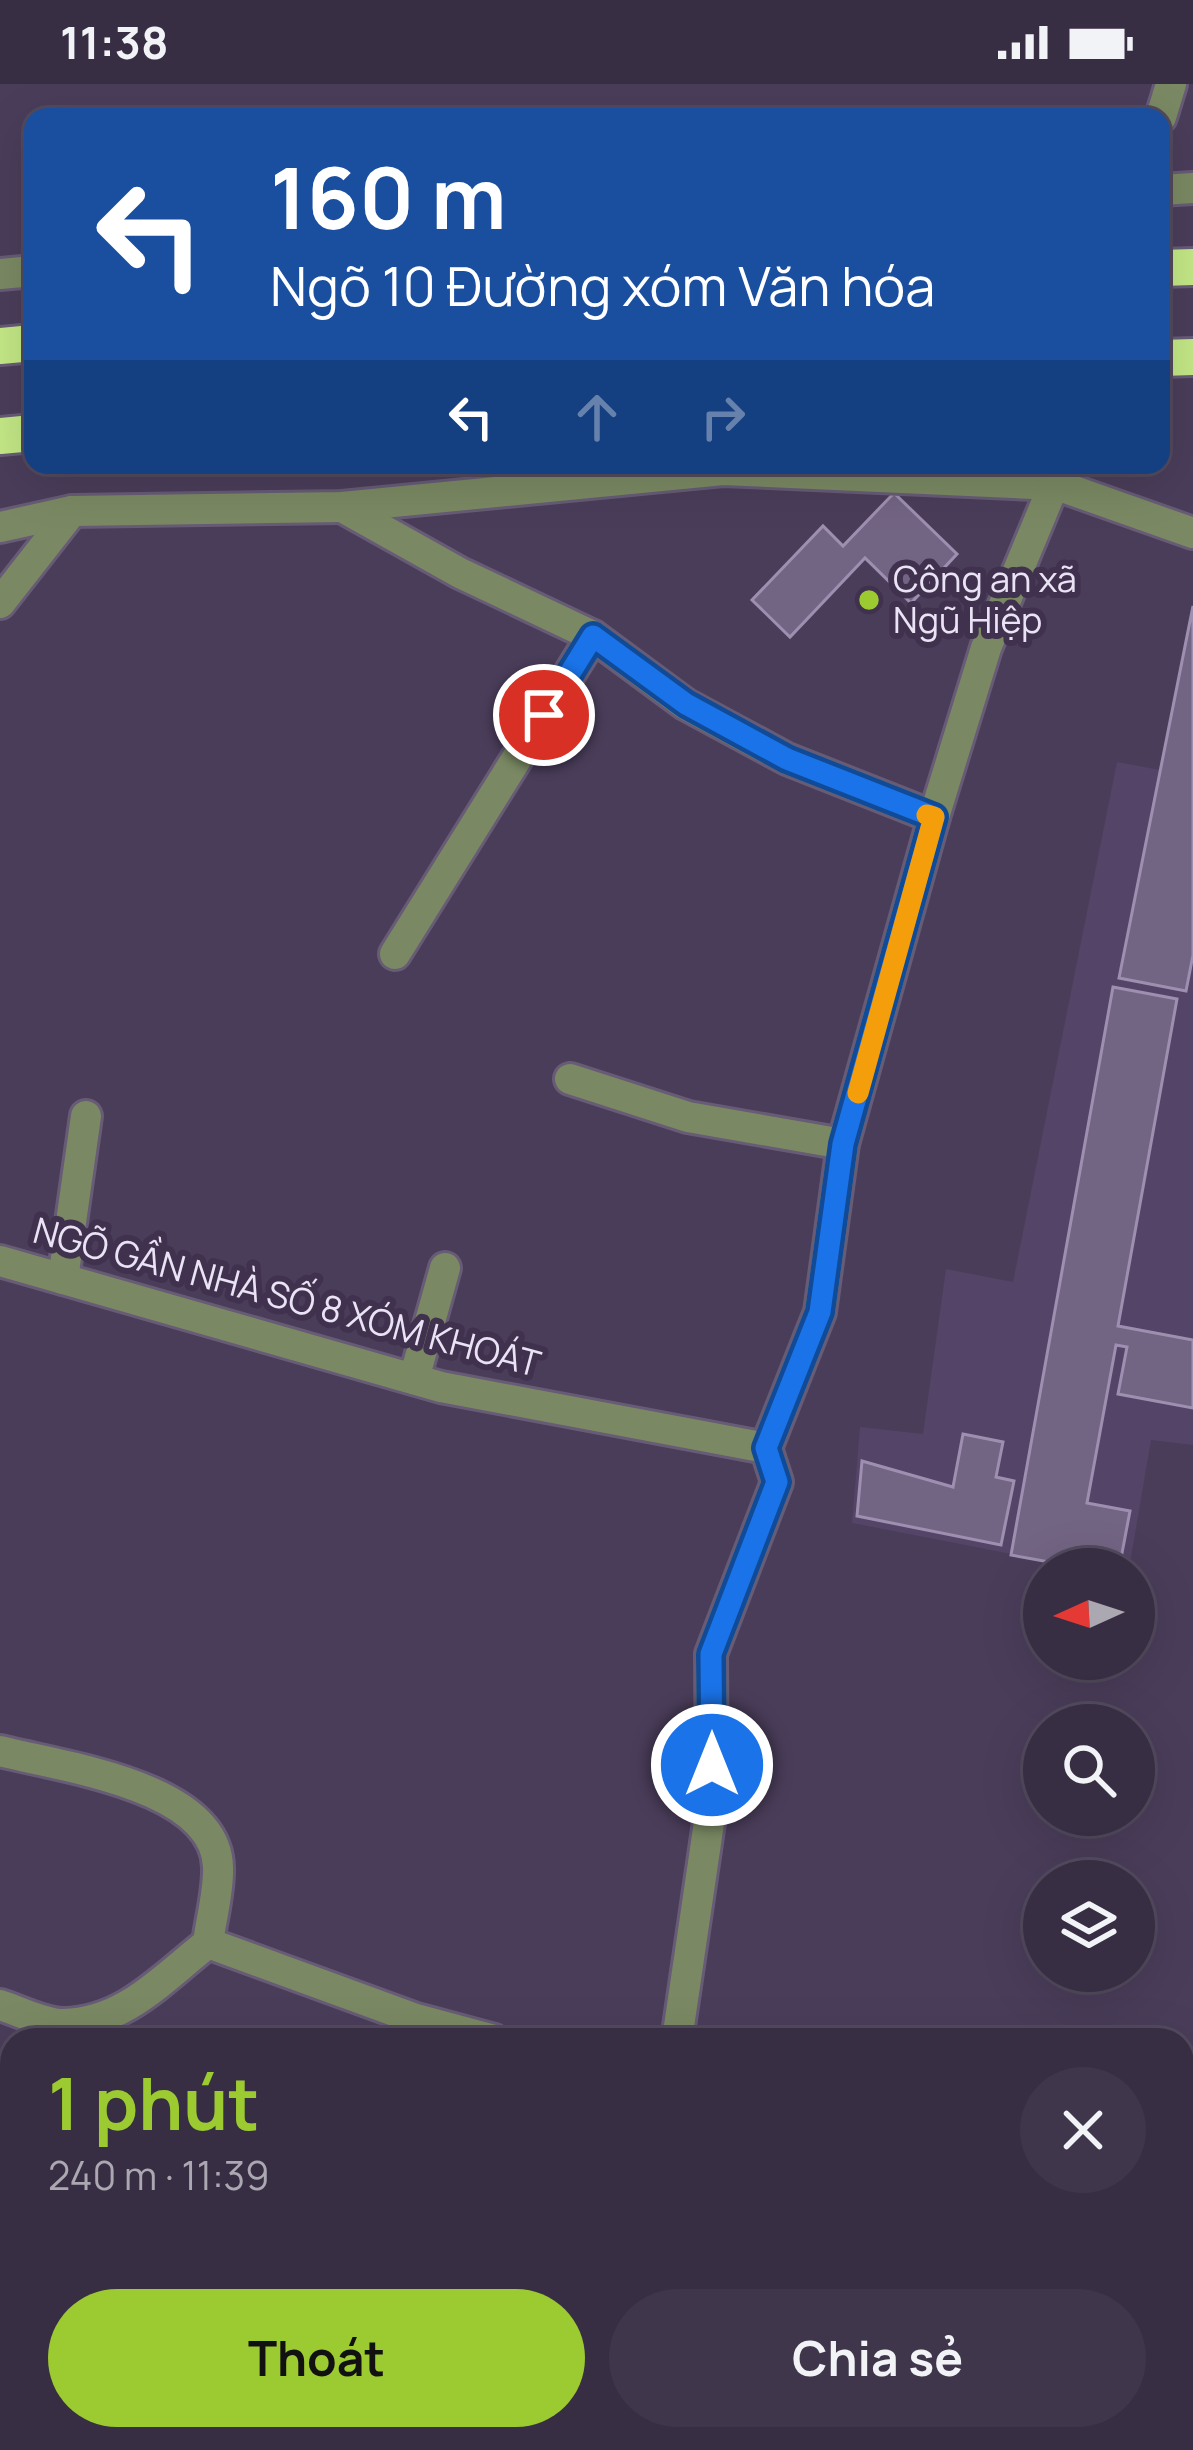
<!DOCTYPE html>
<html lang="vi">
<meta charset="utf-8">
<style>
:root{--surface:#382e44;--page:#3f364b;--text:#f1f3f6;--muted:#aba8b2;--line:#524a5d;--accent:#9cca31}
body{margin:0;font-family:Manrope,sans-serif;background:var(--page);color:var(--text);height:100vh;display:flex;flex-direction:column;font-size:45px;white-space:nowrap}
*{box-sizing:border-box;margin:0}
p{font-size:39px;color:var(--muted)}
.icon{flex:none;width:66px;height:66px;fill:none;stroke:currentColor;stroke-width:2;stroke-linecap:round;stroke-linejoin:round}
.map{position:relative;flex:1;overflow:hidden}
.drawer{position:absolute;left:0px;top:1944px;width:1194px;height:423px;display:flex;flex-direction:column;background:var(--surface);border-radius:36px 36px 0 0;box-shadow:0 12px 48px #0002,0 0 0 3px var(--line)}
.drawer>*{flex:none}
.banner{position:absolute;left:24px;top:24px;width:1146px;height:366px;border-radius:24px;box-shadow:0 12px 48px #0002,0 0 0 3px var(--line);background:#1a4fa0;color:#fff;overflow:hidden}
.needle{width:78px;rotate:267deg}
.tools{position:absolute;left:1023px;top:1464px;display:grid;gap:24px}
.tools a{display:grid;place-items:center;width:132px;height:132px;border-radius:50%;background:var(--surface);box-shadow:0 12px 48px #0002,0 0 0 3px var(--line);font-size:60px}
.pin{position:absolute;display:grid;place-items:center;width:102px;height:102px;color:#fff;margin:-51px;border:6px solid #fff;border-radius:50%;box-shadow:0 3px 12px #0007}
.me{position:absolute;width:132px;margin:-66px;rotate:0deg;stroke-linejoin:round;filter:drop-shadow(0 0 9px #0008)}
.turn{display:flex;align-items:center;gap:42px;height:252px;padding:0 48px;font-size:54px}
.turn .icon{width:156px;height:156px;stroke-width:2.5}
.turn b{display:block;font-size:84px;line-height:102px}
.lanes{display:flex;align-items:center;height:114px;padding:0 48px;background:#0003;justify-content:center;gap:60px;direction:ltr}
.lanes .off{opacity:.35}
.round{display:grid;place-items:center;flex:none;width:126px;height:126px;border-radius:63px;background:var(--page)}
.head{display:flex;align-items:center;justify-content:space-between;height:204px;padding:0 48px}
h1{font-size:72px;font-weight:700;line-height:90px;color:var(--accent)}
.primary-button{display:flex;gap:24px;margin-top:auto;padding:24px 48px}
.primary-button a{flex:1;height:138px;border-radius:72px;background:var(--accent);color:#111;font-size:48px;font-weight:700;line-height:138px;text-align:center}
.primary-button a+a{background:var(--page);color:var(--text)}
.status{display:flex;justify-content:space-between;align-items:center;height:84px;padding:0 60px;background:var(--surface);direction:ltr}
.status svg{height:33px;fill:currentColor}
.map>svg:first-child{display:block}
.built{fill:#544467}
.building{fill:#726483;stroke:#9e8fb0;stroke-width:3}
.lines{fill:none;stroke-linecap:round;stroke-linejoin:round}
.minor-casing{stroke:#675b76;stroke-width:36}
.highway-casing{stroke:#675b76;stroke-width:42}
.minor{stroke:#7a8963;stroke-width:30}
.highway{stroke:#c3e786;stroke-width:36}
.route-casing{stroke:#114b97;stroke-width:30}
.route{stroke:#1a73e8;stroke-width:21}
.slow{stroke:#f59e0b;stroke-width:21}
.poi-dot{fill:#9cca31;stroke:#40324e;stroke-width:4.5}
.labels{text-anchor:middle;stroke-width:12;stroke-linejoin:round;paint-order:stroke}
.poi-label{font-size:36px;fill:#eae3f5;stroke:#40324e;text-anchor:start}
.street-label{font-size:36px;fill:#eae3f5;stroke:#40324e}
</style>
<div class="status"><b>11:38</b><svg viewBox="0 0 49 12"><path d="M0 12V9h3v3zM5 12V6h3v6zM10 12V3h3v9zM15 12V0h3v12zM26 1h20v11H26zM47 4h2v5h-2z"/></svg></div>
<div class="map">
<svg width="1193" height="2366" viewBox="0 0 1193 2366">
<rect width="100%" height="100%" fill="#4a3d5a"/>
<polygon class="built" points="1193,522 1193,1361 1151,1356 1129,1485 1088,1485 852,1439 860,1343 923,1350 946,1185 1013,1198 1117,678 1160,686"/>
<g class="building">
<polygon points="894,409 957,470 911,519 865,474 790,553 752,516 823,442 843,462"/>
<polygon points="1193,522 1193,871 1186,907 1119,894"/>
<polygon points="1113,903 1177,915 1118,1242 1193,1256 1193,1324 1118,1310 1127,1263 1116,1261 1087,1419 1130,1427 1119,1485 1088,1485 1011,1471"/>
<polygon points="963,1350 1003,1358 996,1393 1014,1397 1001,1461 857,1432 862,1377 953,1403"/>
</g>
<g class="lines">
<defs>
<g id="minor">
<polyline points="1161,33 1171,0"/>
<polyline points="1161,106 1193,104"/>
<polyline points="0,190 33,187"/>
<polyline points="342,423 460,489 593,552 685,620 787,675 934,733"/>
<polyline points="0,443 72,427 342,423 723,386 1057,401 1193,449"/>
<polyline points="0,519 72,427"/>
<polyline points="395,870 593,552"/>
<polyline points="570,995 688,1033 843,1060"/>
<polyline points="0,1177 441,1303 766,1364"/>
<polyline points="63,1195 86,1032"/>
<polyline points="414,1295 445,1184"/>
<path d="M0,1667C63,1683 216,1702 218,1783C219,1807 211,1835 208,1859"/>
<path d="M0,1921C19,1927 44,1940 63,1940C125,1939 163,1894 208,1859L416,1935L494,1956"/>
<polyline points="677,1956 712,1718 711,1570 777,1398 766,1364 820,1228 843,1060 934,733 986,564 1062,381"/>
<polyline points="0,2196 12,2198"/>
<polyline points="898,2355 949,2366"/>
<polyline points="592,2366 593,2355"/>
</g>
<g id="highway">
<polyline points="1161,184 1193,183"/>
<polyline points="0,262 33,259"/>
<polyline points="1161,274 1193,273"/>
<polyline points="0,352 33,349"/>
</g>
</defs>
<use href="#minor" class="minor-casing"/>
<use href="#highway" class="highway-casing"/>
<use href="#minor" class="minor"/>
<use href="#highway" class="highway"/>
</g>
<g class="lines">
<defs>
<polyline id="route" points="544,631 593,552 686,620 787,675 934,733 843,1060 820,1228 766,1364 777,1398 711,1570 712,1681"/>
</defs>
<use href="#route" class="route-casing"/>
<use href="#route" class="route"/>
<polyline class="slow" points="858,1009 934,733 927,731"/>
</g>
<circle class="poi-dot" cx="869" cy="516" r="12"/>
<g class="labels">
<g class="poi-label">
<text x="893" y="508">Công an xã<tspan x="893" dy="41">Ngũ Hiệp</tspan></text>
</g>
<g class="street-label">
<text transform="translate(287 1213) rotate(15)" y="13">NGÕ GẦN NHÀ SỐ 8 XÓM KHOÁT</text>
</g>
</g>
</svg>
<div class="tools">
<a><svg class="needle" viewBox="-14 -14 28 28"><path d="M0-13l5 13h-10z" fill="#e53935"/><path d="M0 13l5-13h-10z" fill="#aba8b2"/></svg></a>
<a><svg class="icon" aria-label="search" viewBox="0 0 24 24"><circle cx="10" cy="10" r="6"/><path d="M15 15l6 6"/></svg></a>
<a><svg class="icon" aria-label="layers" viewBox="0 0 24 24"><path d="M12 4l9 5-9 5-9-5zM3 14l9 5 9-5"/></svg></a>
</div>
<div class="pin" style="left:544px;top:631px;background:#d93025"><svg class="icon" aria-label="arrive" viewBox="0 0 24 24"><path d="M6 21V4h12l-3 4 3 4H6"/></svg></div>
<svg class="me" style="left:712px;top:1681px" viewBox="-20 -20 40 40"><circle r="17" fill="#1a73e8" stroke="#fff" stroke-width="3"/><path d="M0-11L8 9 0 5-8 9z" fill="#fff"/></svg>
<div class="banner">
<div class="turn"><svg class="icon" aria-label="left" viewBox="0 0 24 24"><path d="M17 20v-9H6M10 6l-5 5 5 5"/></svg><div><b>160 m</b>Ngõ 10 Đường xóm Văn hóa</div></div>
<div class="lanes"><svg class="icon" aria-label="left" viewBox="0 0 24 24"><path d="M17 20v-9H6M10 6l-5 5 5 5"/></svg><svg class="icon off" aria-label="ahead" viewBox="0 0 24 24"><path d="M12 20V5M6 11l6-6 6 6"/></svg><svg class="icon off" aria-label="right" viewBox="0 0 24 24"><path d="M7 20v-9h11M14 6l5 5-5 5"/></svg></div>
</div>
<section class="drawer">
<div class="head"><div><h1>1 phút</h1><p>240 m · 11:39</p></div><a class="round"><svg class="icon" aria-label="close" viewBox="0 0 24 24"><path d="M6 6l12 12M18 6L6 18"/></svg></a></div>
<div class="primary-button"><a>Thoát</a><a>Chia sẻ</a></div>
</section>
</div>
